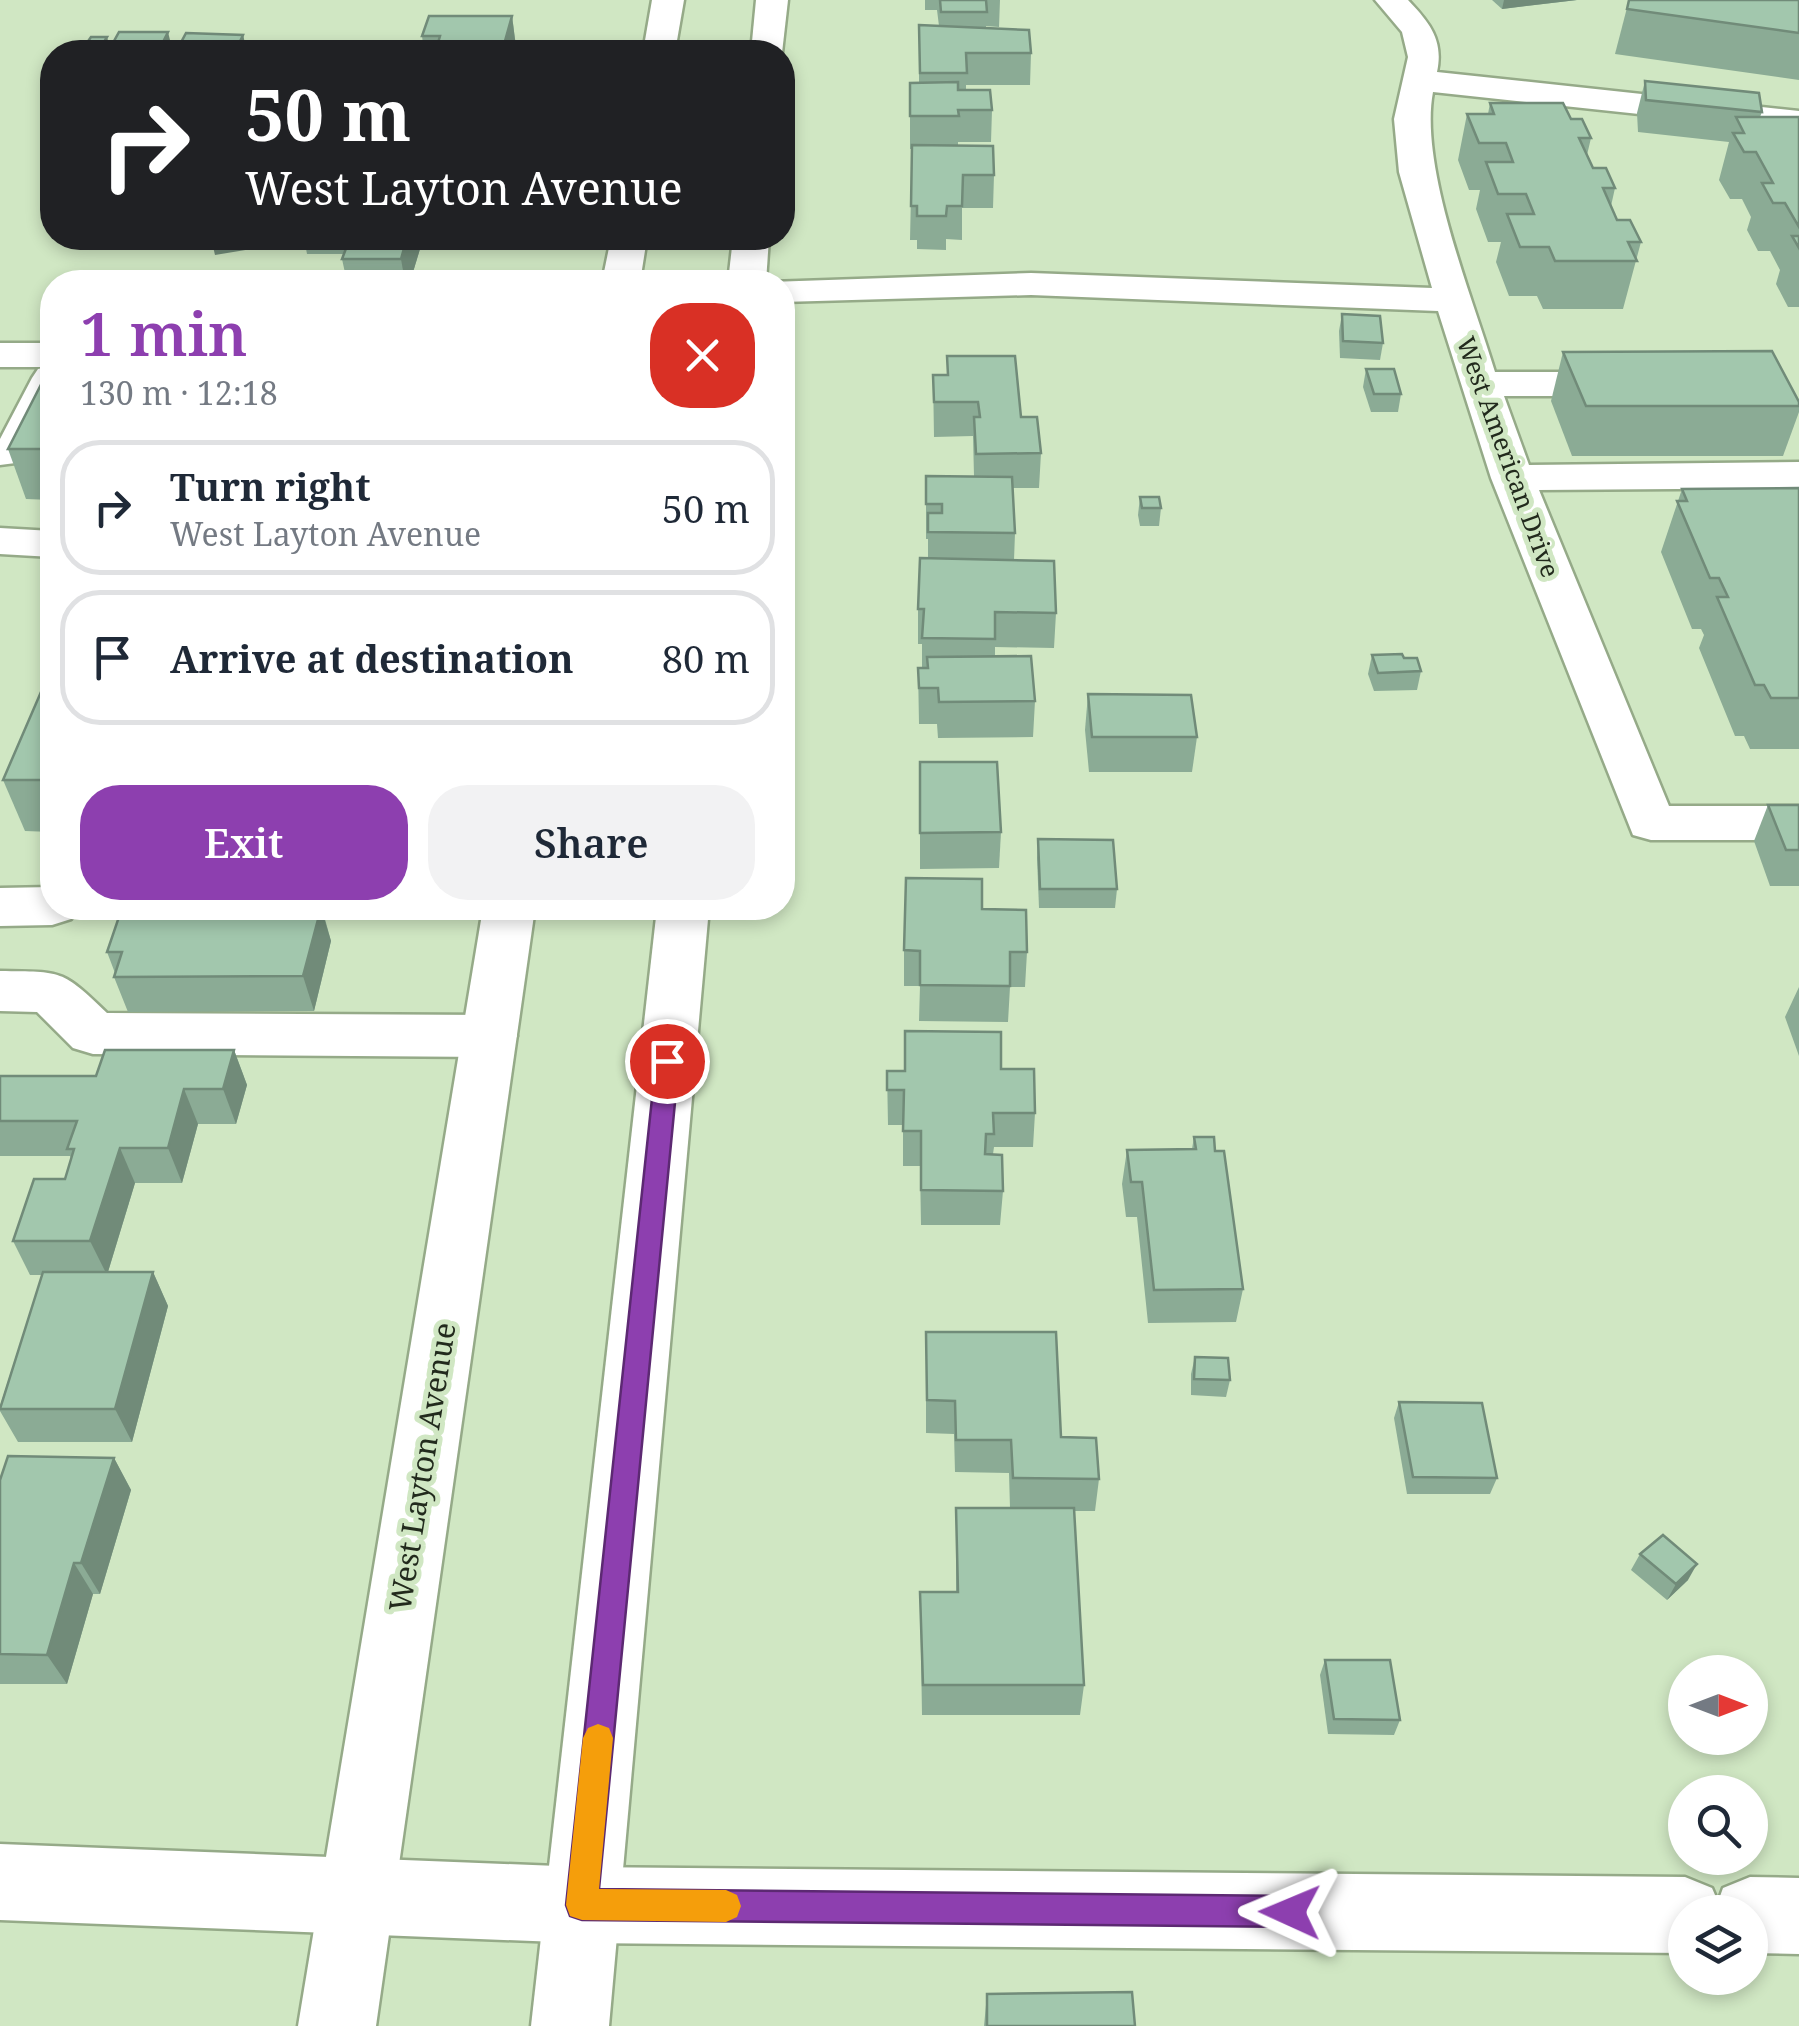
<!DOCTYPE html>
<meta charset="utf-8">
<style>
:root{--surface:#fff;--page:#f2f2f3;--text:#1f2937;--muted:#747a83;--line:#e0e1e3;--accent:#8d3faf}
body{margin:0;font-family:"Noto Serif",serif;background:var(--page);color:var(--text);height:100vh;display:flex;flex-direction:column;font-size:38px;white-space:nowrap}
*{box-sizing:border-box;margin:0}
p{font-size:32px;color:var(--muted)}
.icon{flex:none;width:55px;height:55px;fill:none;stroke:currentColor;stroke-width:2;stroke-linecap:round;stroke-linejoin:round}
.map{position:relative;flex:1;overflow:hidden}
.side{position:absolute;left:40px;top:270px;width:755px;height:650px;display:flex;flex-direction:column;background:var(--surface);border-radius:40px;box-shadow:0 5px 15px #0003}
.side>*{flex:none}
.banner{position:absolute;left:40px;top:40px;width:755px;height:210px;border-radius:40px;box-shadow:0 5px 15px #0003;background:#202124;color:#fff;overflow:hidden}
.needle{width:65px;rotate:90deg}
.buttons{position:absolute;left:1668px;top:1655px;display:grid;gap:20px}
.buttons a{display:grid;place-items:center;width:100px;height:100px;border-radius:50%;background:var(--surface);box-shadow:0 5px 15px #0003;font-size:50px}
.pin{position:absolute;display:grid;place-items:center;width:85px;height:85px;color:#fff;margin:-42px;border:5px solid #fff;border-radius:50%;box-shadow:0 2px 10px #0007}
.me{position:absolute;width:110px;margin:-55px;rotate:271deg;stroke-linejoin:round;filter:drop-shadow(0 0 8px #0008)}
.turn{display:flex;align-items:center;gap:35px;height:210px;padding:0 40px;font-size:45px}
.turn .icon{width:130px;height:130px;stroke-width:2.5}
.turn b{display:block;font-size:70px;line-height:85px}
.round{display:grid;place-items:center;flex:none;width:105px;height:105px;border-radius:40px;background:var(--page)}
.headline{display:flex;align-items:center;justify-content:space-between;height:170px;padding:0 40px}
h1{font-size:60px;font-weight:600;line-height:75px;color:var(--accent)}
.button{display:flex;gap:20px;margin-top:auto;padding:20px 40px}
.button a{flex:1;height:115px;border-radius:40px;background:var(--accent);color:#fff;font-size:40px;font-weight:600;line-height:115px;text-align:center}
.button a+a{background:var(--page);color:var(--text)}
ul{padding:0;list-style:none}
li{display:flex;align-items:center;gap:30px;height:135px;margin:0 20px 15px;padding:0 20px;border:5px solid var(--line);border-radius:40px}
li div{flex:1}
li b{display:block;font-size:38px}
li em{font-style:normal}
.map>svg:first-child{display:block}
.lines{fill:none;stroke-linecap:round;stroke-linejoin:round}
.minor-casing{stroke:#95aa88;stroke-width:5}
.major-casing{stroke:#95aa88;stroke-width:5}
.minor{fill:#fff;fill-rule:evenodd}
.major{fill:#fff;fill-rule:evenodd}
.wall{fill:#8bab95}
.shaded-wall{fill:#718b79}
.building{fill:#a2c7ad;stroke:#718b79;stroke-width:2.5}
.route{fill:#8d3faf;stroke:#5c2972;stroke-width:2.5}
.slow{fill:#f59e0b}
.labels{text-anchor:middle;stroke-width:10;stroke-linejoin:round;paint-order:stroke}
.far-street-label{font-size:25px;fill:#222a1d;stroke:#d0e7c3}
.street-label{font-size:30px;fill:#222a1d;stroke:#d0e7c3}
</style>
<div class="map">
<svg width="1799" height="2026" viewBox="0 0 1799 2026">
<rect width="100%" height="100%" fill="#d0e7c3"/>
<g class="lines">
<defs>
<g id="minor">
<path d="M1375,0H1408C1429,22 1444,40 1437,72L1799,111V131L1433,92C1419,167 1472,296 1495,372H1631L1645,375L1651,384L1645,393L1631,396H1504L1529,465L1799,462V488L1539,490L1669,806H1799V840H1651L1633,835L1491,478L1438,311L1031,295L782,302V282H770L1031,273L1432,288L1399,172L1394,119L1408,57L1402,32Z"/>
<polygon points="0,343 52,343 52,419 31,461 0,465 0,439 32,378 38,369 48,367 0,367"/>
<polygon points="0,528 52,531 52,557 0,554"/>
<polygon points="0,888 52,887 52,908 77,908 71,919 52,925 0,926"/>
<path d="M0,971C63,972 61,969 107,1013L489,1015L509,1021L517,1036L509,1051L489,1057L93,1054L73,1048L37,1012L0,1011Z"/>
<polygon points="0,1844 582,1867 1685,1877 1712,1888 1718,1902 1723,1888 1750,1877 1799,1878 1799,1954 1750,1953 1750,1912 1685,1912 1685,1953 582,1943 0,1920"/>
</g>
<g id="major">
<polygon points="652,0 684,0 675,52 643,52"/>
<polygon points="756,0 788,0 782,53 751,52"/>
<polygon points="611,238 647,238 640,282 602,282"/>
<polygon points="733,238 769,238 766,282 728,282"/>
<polygon points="483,908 535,908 376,2026 298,2026"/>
<polygon points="657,908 709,908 609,2026 531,2026"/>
</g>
</defs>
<use href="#minor" class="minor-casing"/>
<use href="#major" class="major-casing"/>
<use href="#minor" class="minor"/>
<use href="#major" class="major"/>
</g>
<g class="wall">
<polygon points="925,0 1000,0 999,27 986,26 986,28 1031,53 1030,85 966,85 966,90 992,110 991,142 958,142 958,146 994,175 993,208 962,208 962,240 946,239 946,250 917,249 917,240 910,240 912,149 910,149 910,83 919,83 919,25 939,26 937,10 925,10"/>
<polygon points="1492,0 1577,0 1502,9"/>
<polygon points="1629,0 1799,0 1799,80 1615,54"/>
<polygon points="512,16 516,47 515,52 424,52 422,36"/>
<polygon points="243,35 246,52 176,52"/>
<polygon points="91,37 110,48 172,48 170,52 86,52 84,47"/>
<polygon points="1645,81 1762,112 1760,117 1799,117 1799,307 1788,307 1776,284 1780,270 1770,251 1758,251 1747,230 1751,217 1742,199 1730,199 1719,180 1729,142 1638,132 1637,113"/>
<polygon points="1490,103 1571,119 1591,138 1587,155 1593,168 1615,188 1611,206 1617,220 1641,242 1623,309 1543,309 1537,296 1509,296 1496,262 1501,242 1488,242 1476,209 1480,190 1469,190 1458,160 1467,114 1488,114"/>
<polygon points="304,238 418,238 420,249 410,282 347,282 342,259 344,254 307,254"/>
<polygon points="1342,314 1383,343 1380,360 1340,358 1339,331"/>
<polygon points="1563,352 1799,402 1799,412 1783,456 1572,456 1551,401"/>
<polygon points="947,356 1021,417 1041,453 1039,488 1013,488 1015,533 1014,560 1056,613 1054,648 995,647 995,656 1035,701 1033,737 938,738 937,724 919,724 918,668 922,668 922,644 918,644 918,609 928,558 928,539 926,539 926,476 974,476 973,436 934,437 933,375 947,375"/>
<polygon points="52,363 52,500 26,499 8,449"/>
<polygon points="1366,369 1401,394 1398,412 1371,412 1363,387"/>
<polygon points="1799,488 1799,749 1750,749 1744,736 1735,736 1699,648 1704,635 1701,629 1692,629 1661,552 1682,489"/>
<polygon points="1140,497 1161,508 1159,526 1140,526 1138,515"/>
<polygon points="1372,655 1404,658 1421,671 1417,690 1374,691 1368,674"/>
<polygon points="52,685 52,832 25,831 3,780"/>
<polygon points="1088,694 1197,737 1192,772 1089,772 1085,730"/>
<polygon points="920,762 1001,832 999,868 920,869"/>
<polygon points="1768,805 1799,805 1799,886 1770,886 1754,841"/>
<polygon points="1038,839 1117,889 1115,908 1039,908 1037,858"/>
<polygon points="122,908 322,908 331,941 314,1011 128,1012 114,977 115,973 107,952"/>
<polygon points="982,909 1027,952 1025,987 1010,987 1008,1022 919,1021 920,986 904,986 904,950"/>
<polygon points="1799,987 1799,1056 1785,1017"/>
<polygon points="234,1050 247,1085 236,1124 198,1124 182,1183 135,1183 108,1272 153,1272 168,1306 132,1442 18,1442 0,1411 0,1406 42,1275 30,1275 13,1241 65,1179 71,1158 70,1156 0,1156 0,1076 96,1076"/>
<polygon points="1001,1069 1035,1113 1033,1147 994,1147 993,1154 1003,1191 1000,1225 921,1225 920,1166 903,1166 903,1125 888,1125 887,1071"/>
<polygon points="1194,1137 1215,1151 1243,1289 1236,1322 1148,1323 1137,1217 1126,1217 1122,1184 1127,1150 1192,1149"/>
<polygon points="926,1332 1061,1437 1099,1479 1095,1511 1074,1511 1084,1685 1080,1715 922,1715 920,1592 956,1592 956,1508 1010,1508 1009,1473 955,1472 954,1434 926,1433"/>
<polygon points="1195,1357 1230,1380 1226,1397 1191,1395 1191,1374"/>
<polygon points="1399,1402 1497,1478 1490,1494 1407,1494 1394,1418"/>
<polygon points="114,1458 131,1490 100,1594 93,1594 67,1684 0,1684 0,1480"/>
<polygon points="1640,1554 1688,1580 1667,1600 1631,1570"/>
<polygon points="1325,1660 1400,1720 1394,1735 1328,1734 1320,1675"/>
<polygon points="987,1994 1135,2026 984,2026"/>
</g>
<g class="shaded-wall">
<polygon points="1504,0 1577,0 1502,9"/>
<polygon points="512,16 516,47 515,52 503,52 503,48"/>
<polygon points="168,32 172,48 170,52 158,52"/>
<polygon points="243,35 247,51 246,52 236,52 236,50"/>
<polygon points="107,37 111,52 102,52 101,47"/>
<polygon points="211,238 267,238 269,246 215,255"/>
<polygon points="407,238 418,238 420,249 410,282 405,282 401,259"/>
<polygon points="321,908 331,941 314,1011 303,976"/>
<polygon points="234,1050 247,1085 236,1124 223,1089"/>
<polygon points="184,1089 198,1124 182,1183 168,1148"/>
<polygon points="120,1148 135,1183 107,1275 90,1241"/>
<polygon points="153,1272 168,1306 132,1442 115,1409"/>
<polygon points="114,1458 131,1490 100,1594 81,1563"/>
<polygon points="74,1563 93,1594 67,1684 47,1655"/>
<polygon points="1697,1564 1688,1580 1667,1600 1676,1584"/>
</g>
<g class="building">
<polygon points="940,0 986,0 987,12 941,12"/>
<polygon points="1629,0 1799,0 1799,33 1627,9"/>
<polygon points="429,16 512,16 503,48 462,48 461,52 424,52 426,46 437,46 440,36 422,36"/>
<polygon points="919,25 1029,30 1031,53 966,53 967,73 920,73"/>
<polygon points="119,32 168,32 158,52 108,52"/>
<polygon points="186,33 243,35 236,50 176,52"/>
<polygon points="91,37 107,37 101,47 84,47"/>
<polygon points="1645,81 1759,93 1762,112 1646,100"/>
<polygon points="958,82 958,90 990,90 992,110 958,110 959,116 910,116 910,83"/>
<polygon points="1490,103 1563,103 1571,119 1582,119 1591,138 1579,138 1593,168 1606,168 1615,188 1603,188 1617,220 1630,220 1641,242 1628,242 1637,261 1555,261 1549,247 1520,247 1507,214 1534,214 1526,194 1498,194 1486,162 1513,162 1506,143 1479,143 1467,114 1494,114"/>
<polygon points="1736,117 1799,117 1799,227 1785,203 1773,203 1762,183 1773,183 1756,152 1744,152 1733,133 1744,133"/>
<polygon points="912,145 993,146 994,175 963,175 962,206 947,206 946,216 917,216 917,206 911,206"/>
<polygon points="1792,236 1799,236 1799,248"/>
<polygon points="350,238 407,238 401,259 342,259"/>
<polygon points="1342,314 1380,316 1383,343 1343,341"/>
<polygon points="1772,351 1799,402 1799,406 1586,406 1563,352"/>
<polygon points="947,356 1015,356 1021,417 1037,417 1041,453 976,454 974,417 980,417 978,402 934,402 933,375 948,375"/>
<polygon points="52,363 52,449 8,449"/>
<polygon points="1366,369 1394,369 1401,394 1374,394"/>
<polygon points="926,476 1012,477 1015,533 928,532 928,513 942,513 942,504 926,504"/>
<polygon points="1799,488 1799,698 1771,698 1764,685 1755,685 1717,597 1728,597 1719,578 1710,578 1677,501 1687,501 1682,489"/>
<polygon points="1140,497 1159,497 1161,508 1142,508"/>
<polygon points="920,558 1054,561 1056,613 995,612 995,639 922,638 924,609 918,609"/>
<polygon points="1402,654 1404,658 1417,658 1421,671 1378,673 1372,655"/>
<polygon points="1031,656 1035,701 939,702 938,688 919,688 918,668 928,668 927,657"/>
<polygon points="44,685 52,685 52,780 3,780"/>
<polygon points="1088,694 1191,695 1197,737 1092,737"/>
<polygon points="920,762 997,762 1001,832 920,833"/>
<polygon points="1768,805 1799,805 1799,850 1786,850"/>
<polygon points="1038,839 1113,840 1117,889 1040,889"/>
<polygon points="906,878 982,879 982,909 1026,910 1027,952 1010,952 1010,986 920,985 920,951 904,950"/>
<polygon points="122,908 321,908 303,976 114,977 122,952 107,952"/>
<polygon points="905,1031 1001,1032 1001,1069 1034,1069 1035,1113 993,1113 994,1134 986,1134 985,1154 1002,1155 1003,1191 921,1190 921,1131 903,1131 904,1090 887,1090 887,1071 905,1071"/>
<polygon points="105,1050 234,1050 223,1089 184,1089 168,1148 120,1148 90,1241 13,1241 34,1179 65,1179 74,1149 67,1149 77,1121 0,1121 0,1076 96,1076"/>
<polygon points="1194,1137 1214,1137 1215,1151 1224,1151 1243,1289 1154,1290 1142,1182 1131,1182 1127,1150 1196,1149"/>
<polygon points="43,1272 153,1272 115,1409 0,1409"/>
<polygon points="926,1332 1056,1332 1061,1437 1096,1438 1099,1479 1013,1478 1011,1440 956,1440 955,1401 927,1400"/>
<polygon points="1195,1357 1228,1358 1230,1380 1194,1379"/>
<polygon points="1399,1402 1482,1403 1497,1478 1413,1477"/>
<polygon points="8,1456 114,1458 81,1563 74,1563 47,1655 0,1654 0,1480"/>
<polygon points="956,1508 1074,1508 1084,1685 923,1685 920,1592 958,1592"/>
<polygon points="1663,1535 1697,1564 1676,1584 1640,1554"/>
<polygon points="1325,1660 1390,1660 1400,1720 1334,1719"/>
<polygon points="1132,1992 1135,2026 987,2026 987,1994"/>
</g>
<polygon class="route" points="667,1052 679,1061 599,1889 1290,1896 1302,1900 1306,1912 1302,1923 1290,1927 582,1920 570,1916 566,1905 656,1061"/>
<polygon class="slow" points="598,1724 609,1728 613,1738 599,1889 726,1890 737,1895 741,1906 737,1917 726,1922 582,1920 570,1916 566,1905 583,1738 588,1728"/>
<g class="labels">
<g class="far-street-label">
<text transform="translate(1508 457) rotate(70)" y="9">West American Drive</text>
</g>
<g class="street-label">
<text transform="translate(423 1467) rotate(-81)" y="10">West Layton Avenue</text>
</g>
</g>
</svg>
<div class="buttons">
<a><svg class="needle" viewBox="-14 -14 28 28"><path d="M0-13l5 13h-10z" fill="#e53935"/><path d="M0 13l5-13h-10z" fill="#747a83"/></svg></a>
<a><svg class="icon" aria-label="search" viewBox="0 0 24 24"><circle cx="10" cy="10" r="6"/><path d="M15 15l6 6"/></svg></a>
<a><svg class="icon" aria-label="layers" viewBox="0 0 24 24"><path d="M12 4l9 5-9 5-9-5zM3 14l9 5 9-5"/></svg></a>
</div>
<div class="pin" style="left:667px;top:1061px;background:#d93025"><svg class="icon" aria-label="arrive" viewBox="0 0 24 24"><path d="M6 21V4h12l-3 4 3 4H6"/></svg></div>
<svg class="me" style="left:1290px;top:1912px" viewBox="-20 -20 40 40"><path d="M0-17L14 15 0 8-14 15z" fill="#8d3faf" stroke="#fff" stroke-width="4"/></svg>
<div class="banner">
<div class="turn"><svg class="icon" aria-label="right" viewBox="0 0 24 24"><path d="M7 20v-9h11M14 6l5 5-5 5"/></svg><div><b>50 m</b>West Layton Avenue</div></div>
</div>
<section class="side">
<div class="headline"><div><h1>1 min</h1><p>130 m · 12:18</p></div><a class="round" style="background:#d93025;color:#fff"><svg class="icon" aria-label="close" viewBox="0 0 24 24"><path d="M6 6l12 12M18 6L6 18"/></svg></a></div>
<ul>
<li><svg class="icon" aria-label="right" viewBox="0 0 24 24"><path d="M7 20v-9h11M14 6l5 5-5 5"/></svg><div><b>Turn right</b><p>West Layton Avenue</p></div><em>50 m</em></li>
<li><svg class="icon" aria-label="arrive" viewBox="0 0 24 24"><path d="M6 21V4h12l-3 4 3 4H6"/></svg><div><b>Arrive at destination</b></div><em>80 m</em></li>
</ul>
<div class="button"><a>Exit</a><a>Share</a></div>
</section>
</div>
